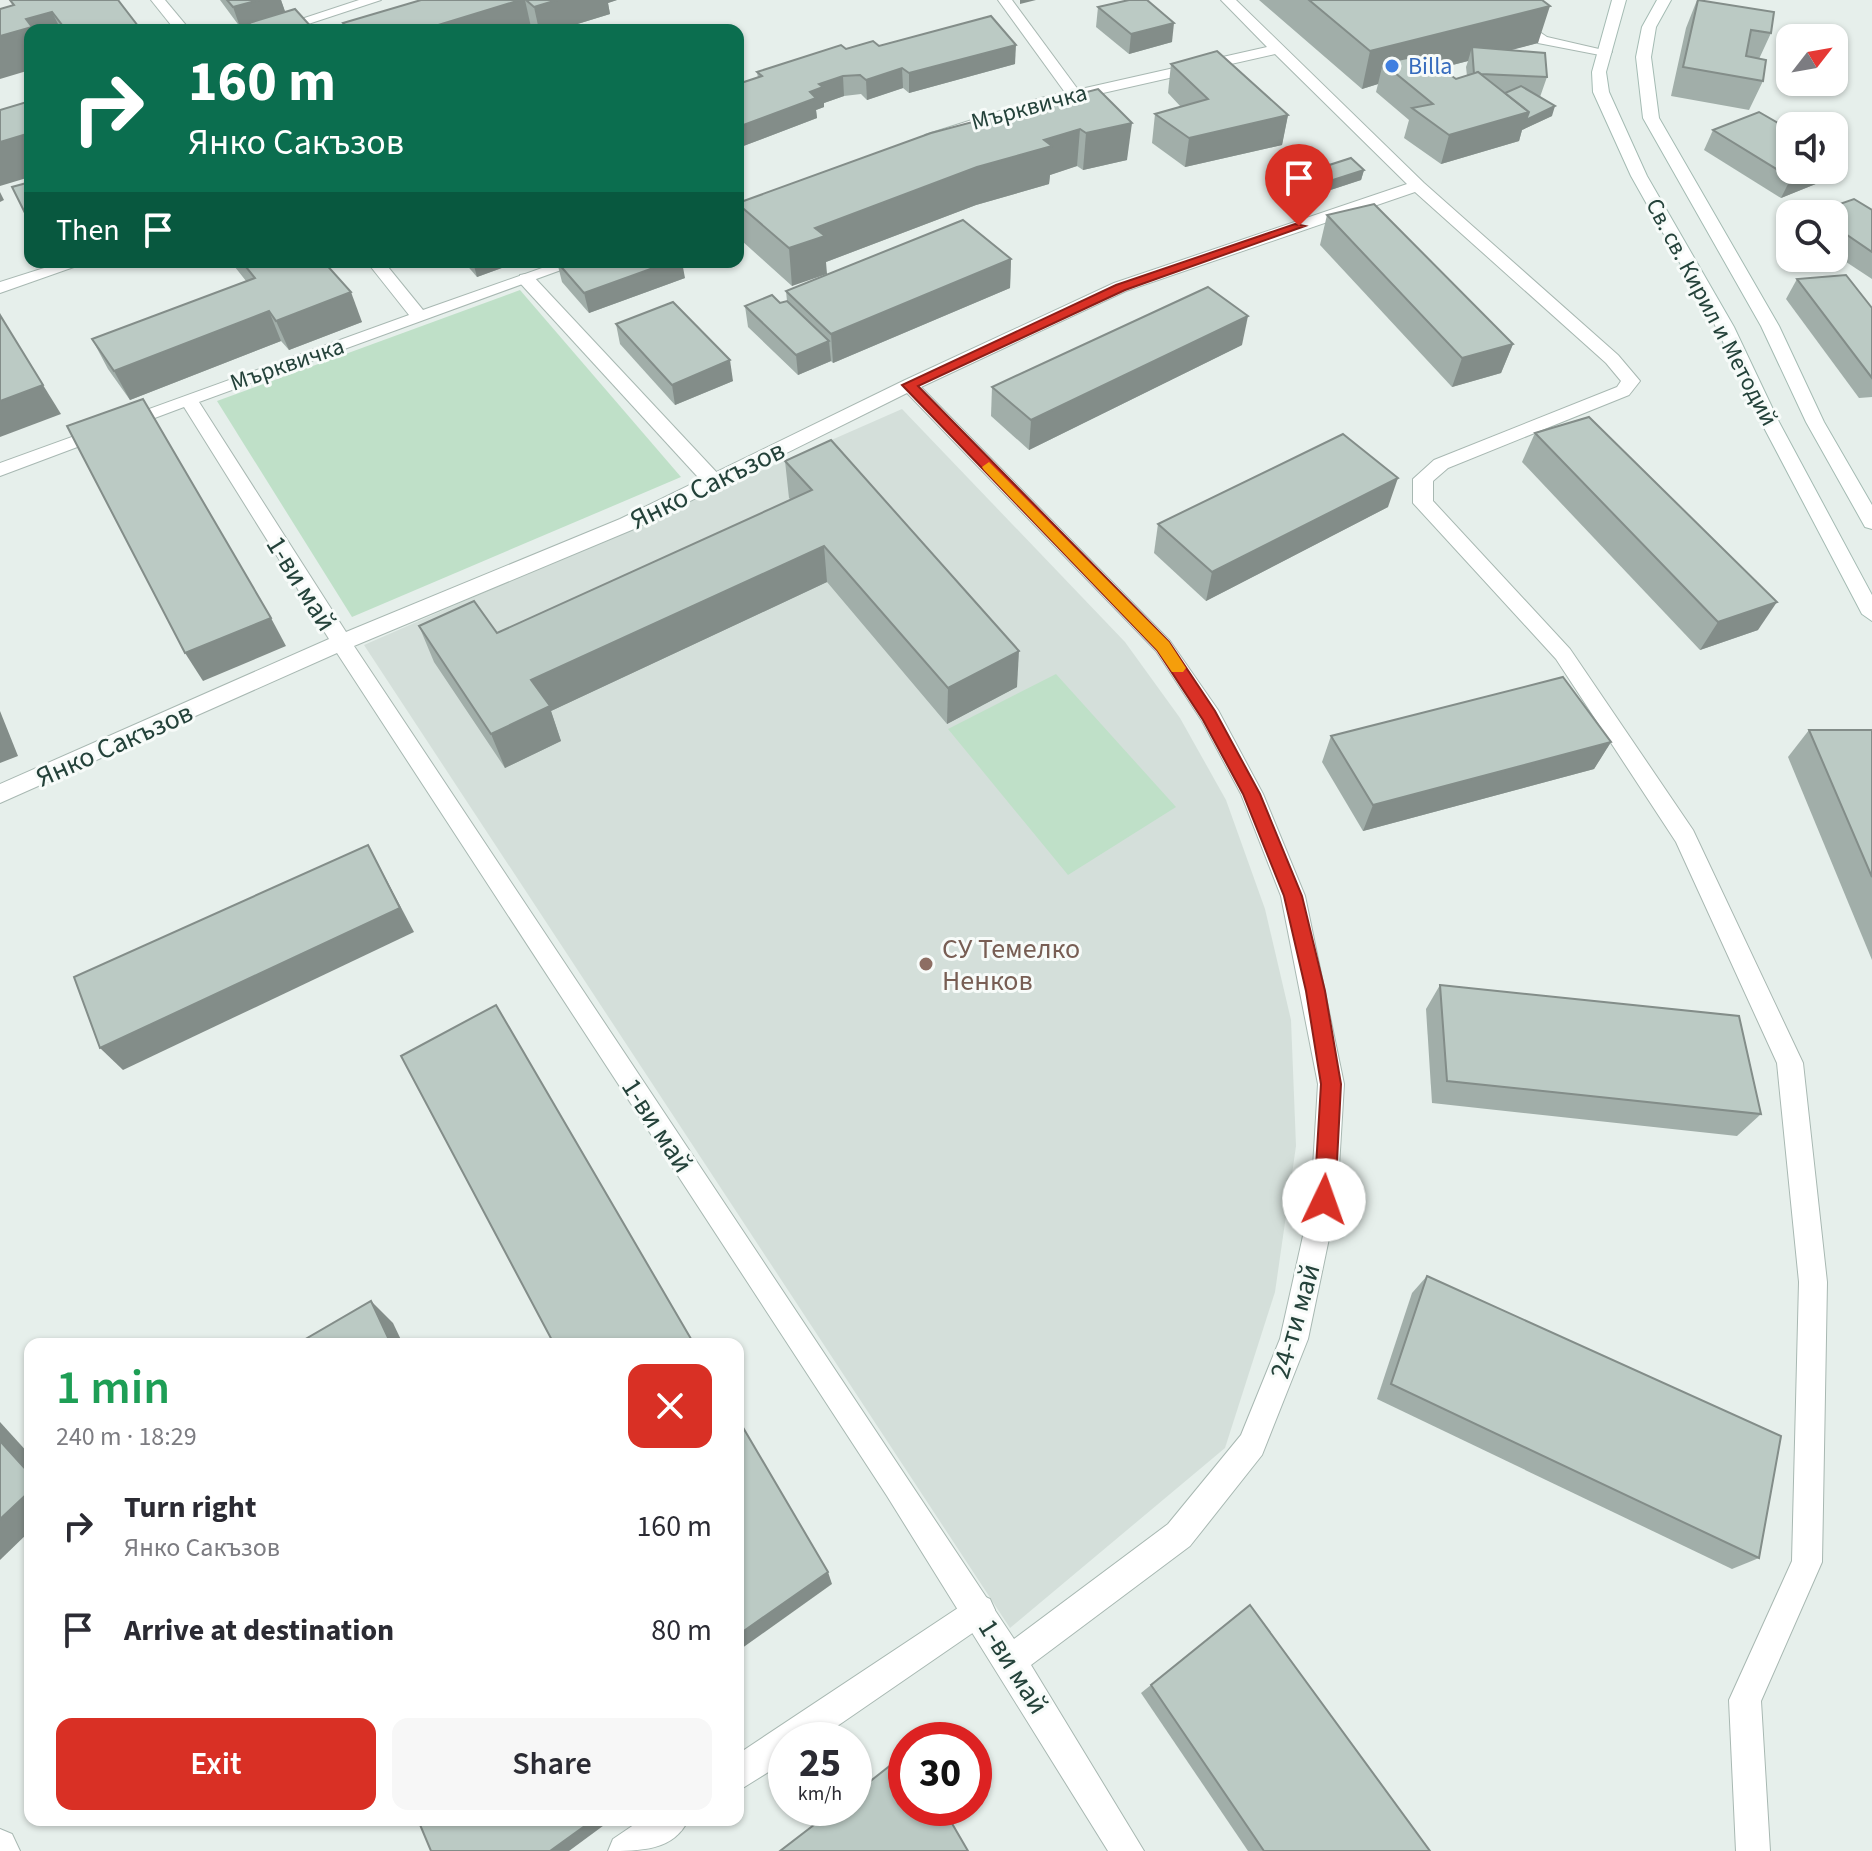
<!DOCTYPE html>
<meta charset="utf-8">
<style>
:root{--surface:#fff;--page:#f7f7f7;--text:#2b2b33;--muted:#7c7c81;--accent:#d93025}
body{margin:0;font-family:"Source Sans 3",sans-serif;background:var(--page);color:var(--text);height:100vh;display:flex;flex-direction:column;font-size:30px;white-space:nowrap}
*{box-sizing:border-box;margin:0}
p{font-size:26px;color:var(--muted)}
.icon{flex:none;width:44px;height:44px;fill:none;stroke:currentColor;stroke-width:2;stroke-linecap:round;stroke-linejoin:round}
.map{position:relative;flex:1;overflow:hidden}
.details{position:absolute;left:24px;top:1338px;width:720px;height:488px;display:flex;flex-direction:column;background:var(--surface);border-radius:16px;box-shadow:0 2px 6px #0004}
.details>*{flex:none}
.guide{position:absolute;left:24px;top:24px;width:720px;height:244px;border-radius:16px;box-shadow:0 2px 6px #0004;background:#0b6e4f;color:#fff;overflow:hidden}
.needle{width:52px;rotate:59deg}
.controls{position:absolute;left:1776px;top:24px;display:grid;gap:16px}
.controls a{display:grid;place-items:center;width:72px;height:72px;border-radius:16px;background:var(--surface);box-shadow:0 2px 6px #0004;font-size:40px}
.speed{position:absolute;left:768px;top:1722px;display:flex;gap:16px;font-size:40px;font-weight:700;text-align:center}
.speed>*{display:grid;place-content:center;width:104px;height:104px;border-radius:50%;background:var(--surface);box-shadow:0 2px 6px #0004;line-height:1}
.speed small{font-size:20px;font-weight:400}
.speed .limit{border:12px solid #d22;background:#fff;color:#111}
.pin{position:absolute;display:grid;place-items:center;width:68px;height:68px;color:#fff;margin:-82px -34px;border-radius:50% 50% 50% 0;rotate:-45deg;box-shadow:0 0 8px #0007}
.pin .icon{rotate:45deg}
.me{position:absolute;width:88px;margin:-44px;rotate:3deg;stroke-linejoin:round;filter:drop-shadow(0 0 6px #0008)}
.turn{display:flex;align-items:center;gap:28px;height:168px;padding:0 32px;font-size:36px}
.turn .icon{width:104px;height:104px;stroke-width:2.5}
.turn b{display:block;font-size:56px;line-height:68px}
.then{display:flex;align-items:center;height:76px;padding:0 32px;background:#0003;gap:16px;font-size:30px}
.round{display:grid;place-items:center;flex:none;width:84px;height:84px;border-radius:16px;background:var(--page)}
.head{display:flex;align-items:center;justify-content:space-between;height:136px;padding:0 32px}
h1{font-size:48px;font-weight:600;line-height:60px;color:#1e9e55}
.primary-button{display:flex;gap:16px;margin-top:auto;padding:16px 32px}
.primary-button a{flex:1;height:92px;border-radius:16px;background:var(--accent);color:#fff;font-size:32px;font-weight:600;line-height:92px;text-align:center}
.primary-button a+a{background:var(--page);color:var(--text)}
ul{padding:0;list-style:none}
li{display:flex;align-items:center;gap:24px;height:104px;padding:0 32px}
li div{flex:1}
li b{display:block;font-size:30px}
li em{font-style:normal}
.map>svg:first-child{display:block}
.built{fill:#d4dfda}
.green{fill:#bfe0c8}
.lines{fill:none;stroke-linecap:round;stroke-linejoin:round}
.lane-casing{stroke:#a8b8b2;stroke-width:2}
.street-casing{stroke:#a8b8b2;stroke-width:2}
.secondary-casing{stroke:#a4bbb3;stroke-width:2}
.lane{fill:#fff;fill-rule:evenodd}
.street{fill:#fff;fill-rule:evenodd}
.secondary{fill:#fff;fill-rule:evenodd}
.wall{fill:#a1aea9;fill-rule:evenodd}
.shaded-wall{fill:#838d89}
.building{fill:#bbcac4;stroke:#838d89;stroke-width:2}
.route{fill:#d93025;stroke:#8d1f18;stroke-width:2}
.slow{fill:#f59e0b}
.shop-dot{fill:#3f7fe0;stroke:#f7fbf9;stroke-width:3}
.education-dot{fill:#8d6e63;stroke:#f7fbf9;stroke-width:3}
.labels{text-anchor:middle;stroke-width:6;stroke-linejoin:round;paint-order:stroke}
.far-shop-label{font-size:24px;fill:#366cbe;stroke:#f7fbf9;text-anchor:start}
.far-street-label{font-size:24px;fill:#24423a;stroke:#f7fbf9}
.street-label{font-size:28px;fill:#24423a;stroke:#f7fbf9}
.education-label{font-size:28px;fill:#785e54;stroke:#f7fbf9;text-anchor:start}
</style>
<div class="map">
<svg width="1872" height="1851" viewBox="0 0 1872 1851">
<rect width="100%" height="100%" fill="#e6efeb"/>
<polygon class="built" points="902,409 1125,642 1180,718 1226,800 1265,909 1291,1020 1296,1146 1275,1292 1225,1448 1010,1628 364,645"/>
<g class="green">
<polygon points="520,290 681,477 352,617 217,401"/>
<polygon points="1056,674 1176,807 1068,875 948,729"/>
</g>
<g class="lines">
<defs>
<g id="lane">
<polygon points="998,0 1012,0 1082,95 1079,98 1069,98"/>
<polygon points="1475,0 1492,0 1547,37 1612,52 1605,56 1538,43"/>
<polygon points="526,274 532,275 721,477 724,482 721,487 707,487 520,283 520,275"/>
<polygon points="979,1594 990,1599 995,1610 990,1621 817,1740 786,1740 786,1761 738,1791 738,1754"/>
<path d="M641,1820H688C674,1851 639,1851 608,1851L613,1839Z"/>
<polygon points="0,1829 12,1834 20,1851 0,1851"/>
</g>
<g id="street">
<polygon points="151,0 165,0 190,30 175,30"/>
<polygon points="359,0 381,0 290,30 268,30"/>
<path d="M1221,0H1236L1424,183L1618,355L1640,381L1629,395L1448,468L1433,481V501L1570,649L1693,830L1803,1063L1827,1282L1822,1562L1761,1701L1770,1851H1736L1729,1700L1792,1561L1799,1282L1777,1063L1676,842L1556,659L1413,503V479L1434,460L1617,387L1621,381L1606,363L1415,192L1126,291L921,387L1170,641L1218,710L1263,794L1305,896L1344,1084L1337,1200L1308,1339L1262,1455L1190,1546L1031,1665L1144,1851H1108L887,1496L337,653L0,803V784L329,639L184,407L0,476V463L409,315L367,262H384L423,310L559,262H583L199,402L346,632L620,519L903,381L1114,283L1407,184L1275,54L1050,105L933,140L925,135L1041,98L1267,47ZM907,393L1156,651L1202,721L1241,794L1281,896L1318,1084L1311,1200L1280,1339L1241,1435L1168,1524L1014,1639L354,646L634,529Z"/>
<polygon points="63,262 88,262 0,293 0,282"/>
</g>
<g id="secondary">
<polygon points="1612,0 1626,0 1606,72 1609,92 1647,176 1734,327 1779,422 1872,595 1872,621 1862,614 1761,422 1716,327 1631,176 1593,92 1592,72"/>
<polygon points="1657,0 1671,0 1656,27 1651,57 1659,118 1779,326 1824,422 1872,505 1872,529 1865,527 1806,422 1761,326 1643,118 1636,57 1642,27"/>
</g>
</defs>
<use href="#lane" class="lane-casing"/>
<use href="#street" class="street-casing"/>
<use href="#secondary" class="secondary-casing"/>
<use href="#lane" class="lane"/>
<use href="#street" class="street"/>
<use href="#secondary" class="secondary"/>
</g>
<g class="wall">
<polygon points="9,0 118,0 140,30 30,30"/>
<polygon points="220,0 281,0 285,12 314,30 251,30 249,24 240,27"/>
<polygon points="421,0 617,0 608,3 610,14 558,30 534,30 531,27 522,30 345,30 343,23"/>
<path d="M1259,0H1542L1538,43L1509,50L1547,77L1540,97L1552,116L1522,130L1519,141L1441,164L1404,138L1409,120L1376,92L1378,84L1362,89ZM1468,61L1466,67L1467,76L1456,79L1441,68Z"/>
<polygon points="1697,0 1771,33 1759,59 1763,81 1749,110 1671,96 1686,28"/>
<polygon points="1098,7 1172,42 1129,54 1096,27"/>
<polygon points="879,46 1015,64 909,93 903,88 867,100 861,94 844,96 824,103 824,107 816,110 817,118 738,148 738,84 758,78 757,72 846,49"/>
<polygon points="1171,64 1288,115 1282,145 1185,167 1152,143 1155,114 1181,107 1168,93"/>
<polygon points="1098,89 1127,160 1083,170 1077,166 1050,175 1049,184 976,205 826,262 792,286 742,241 738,203"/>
<polygon points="1713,130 1828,179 1781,198 1704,150"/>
<polygon points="1364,170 1361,180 1306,198 1292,186 1295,176"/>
<polygon points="1872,210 1872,279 1834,254 1834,214 1814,214"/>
<polygon points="1327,215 1513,344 1501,373 1452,387 1320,245"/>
<polygon points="1011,259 1010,288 833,363 831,361 798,375 748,327 745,306 780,303 787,301 786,291"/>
<polygon points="231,262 324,262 362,322 289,350 281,341 130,400 108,369 92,339 246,281"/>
<polygon points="464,262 518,262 477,277"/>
<polygon points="557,262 685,278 589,313 562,282"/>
<polygon points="1797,279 1872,308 1872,397 1859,398 1786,299"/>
<polygon points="616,324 733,381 675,405 620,344"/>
<polygon points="1242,345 1029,450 991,416 992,387"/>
<polygon points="1535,433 1758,630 1700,650 1522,462"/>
<polygon points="785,461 1017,687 947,724 827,582 551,711 561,741 505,768 434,662 419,626 497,633 791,500 789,498"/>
<polygon points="1388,507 1206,601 1154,553 1158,524"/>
<polygon points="1809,730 1872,730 1872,960 1788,757"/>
<polygon points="1331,736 1611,742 1594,769 1363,831 1322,762"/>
<polygon points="1440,985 1761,1114 1737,1136 1432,1103 1426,1009"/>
<polygon points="1427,1276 1759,1558 1732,1569 1377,1399 1412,1293"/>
<polygon points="1250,1605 1430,1851 1248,1851 1141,1693"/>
</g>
<g class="shaded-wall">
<polygon points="259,0 281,0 286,14 240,27 233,7"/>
<polygon points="520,0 525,0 531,27 522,30 422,30"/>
<polygon points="557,0 617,0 608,3 610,14 558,30 539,30 534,7"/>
<polygon points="1020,0 1036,0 1020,4"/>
<polygon points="1550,6 1538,43 1473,60 1472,47 1468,61 1402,78 1383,63 1378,84 1362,89 1370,51"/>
<polygon points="52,12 61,30 30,30 30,70 0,79 0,36 26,19"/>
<polygon points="1174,23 1172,42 1129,54 1131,34"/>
<polygon points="138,26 140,30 125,30"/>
<polygon points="1016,45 1015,64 909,93 909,73"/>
<polygon points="902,68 903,88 867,100 866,80"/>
<polygon points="843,76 844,96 824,103 824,107 816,110 817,118 738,148 738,127 810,92 819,84"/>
<polygon points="1555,106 1552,116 1522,130 1519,141 1441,164 1449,135 1529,112"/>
<polygon points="1288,115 1282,145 1185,167 1189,138"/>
<polygon points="1132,123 1127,160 1083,170 1086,133"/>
<polygon points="1080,129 1077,166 1050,175 1049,184 976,205 826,262 827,274 792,286 789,248 815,228 1044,140"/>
<polygon points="30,133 30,177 0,186 0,142"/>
<polygon points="1364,170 1361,180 1306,198 1308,188"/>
<polygon points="1811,170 1833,170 1828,179 1781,198 1791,178"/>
<polygon points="0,192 4,200 0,202"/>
<polygon points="1011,259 1010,288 833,363 831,334"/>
<polygon points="473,262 518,262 477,277"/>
<polygon points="670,262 682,262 685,278 589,313 584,293"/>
<polygon points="351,292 362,322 289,350 276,321"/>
<polygon points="269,311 281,341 130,400 114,371"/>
<polygon points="1248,316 1242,345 1029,450 1031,420"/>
<polygon points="829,341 831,361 798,375 796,355"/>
<polygon points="1513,344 1501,373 1452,387 1462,358"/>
<polygon points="730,360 733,381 675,405 672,385"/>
<polygon points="43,385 61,414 0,437 0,401"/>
<polygon points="1398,478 1388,507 1206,601 1212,572"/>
<polygon points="824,546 827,582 551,711 561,741 505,768 491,734 531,680"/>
<polygon points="1777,602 1758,630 1700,650 1718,622"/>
<polygon points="271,618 286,646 203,681 185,653"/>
<polygon points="1019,651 1017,687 947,724 948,688"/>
<polygon points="0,711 18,756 0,763"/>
<polygon points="1611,742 1594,769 1363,831 1373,805"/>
<polygon points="368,845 414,932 123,1070 100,1048"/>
<polygon points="371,1301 393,1323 403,1344 391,1344"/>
<polygon points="0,1422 30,1455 30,1474 0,1441"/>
<polygon points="30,1491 30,1531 0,1560 0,1519"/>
<polygon points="828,1572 832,1584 738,1651 738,1635"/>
<polygon points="593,1820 611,1820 569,1851 550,1851"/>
</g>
<g class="building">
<polygon points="10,0 118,0 138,26 125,30 66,30 52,12 26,19 32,27 0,36 0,9 14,5"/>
<polygon points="227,0 259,0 233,7"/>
<polygon points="421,0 520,0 422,30 350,30 343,23"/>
<polygon points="526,0 557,0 534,7"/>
<polygon points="1129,0 1147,0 1174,23 1131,34 1098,7"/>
<polygon points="1309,0 1542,0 1550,6 1370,51"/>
<polygon points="1698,0 1774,12 1771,33 1751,30 1746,56 1766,60 1763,81 1683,67"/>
<polygon points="295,9 314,30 255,30 249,23"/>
<polygon points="991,16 1016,45 909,73 902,68 866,80 860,75 843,76 819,84 823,87 810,92 816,98 738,127 738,89 742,88 738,84 762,76 757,72 841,45 846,49 873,41 879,46"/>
<polygon points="1472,47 1545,53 1547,77 1481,74 1478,72 1474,74"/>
<polygon points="1217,51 1288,115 1189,138 1155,114 1208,99 1171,64"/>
<polygon points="1422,55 1456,79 1478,72 1529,112 1449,135 1412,108 1433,104 1383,63"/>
<polygon points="1521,86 1555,106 1526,120 1529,112 1505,93"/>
<polygon points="1098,89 1132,123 1086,133 1080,129 1044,140 1052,146 977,167 815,228 825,236 789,248 738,204 738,203 931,133"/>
<polygon points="30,101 30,133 0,142 0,110"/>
<polygon points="1759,112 1790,130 1790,170 1811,170 1791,178 1713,130"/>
<polygon points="1351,158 1364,170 1308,188 1295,176"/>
<polygon points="30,182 30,216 27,217 12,187"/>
<polygon points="1854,199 1872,210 1872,252 1834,226 1834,214 1814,213"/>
<polygon points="1374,204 1513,344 1462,358 1327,215"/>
<polygon points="963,220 1011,259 831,334 786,291"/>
<polygon points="242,262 324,262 351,292 276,321 269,311 114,371 92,339 255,278"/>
<polygon points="557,262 670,262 584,293"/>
<polygon points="1846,275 1872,308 1872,378 1797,279"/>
<polygon points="1208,287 1248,316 1031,420 992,387"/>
<polygon points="772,295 780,303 787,301 829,341 796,355 745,306"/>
<polygon points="673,302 730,360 672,385 616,324"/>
<polygon points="0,315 43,385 0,401"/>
<polygon points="143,399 271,618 185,653 67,426"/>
<polygon points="1589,417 1777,602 1718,622 1535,433"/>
<polygon points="1343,434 1398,478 1212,572 1158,524"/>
<polygon points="831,440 1019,651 948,688 824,546 531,680 550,706 491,734 419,626 474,601 497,633 812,490 785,461"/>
<polygon points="1563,677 1611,742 1373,805 1331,736"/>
<polygon points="1809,730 1872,730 1872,877"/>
<polygon points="368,845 400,908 100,1048 74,977"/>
<polygon points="1440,985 1739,1016 1761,1114 1447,1081"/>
<polygon points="496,1005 694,1344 554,1344 401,1056"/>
<polygon points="1427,1276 1781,1436 1759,1558 1391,1384"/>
<polygon points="371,1301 391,1344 297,1344"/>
<polygon points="738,1419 828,1572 738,1635"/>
<polygon points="0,1441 30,1474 30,1491 0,1519"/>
<polygon points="1250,1605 1430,1851 1264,1851 1151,1685"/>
<polygon points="906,1753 906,1808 943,1808 968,1851 780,1851 836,1808 854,1808 854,1794"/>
<polygon points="418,1820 593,1820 550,1851 431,1851"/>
</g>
<polygon class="route" points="1295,224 1305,226 1125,290 918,386 1169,642 1215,711 1260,794 1302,896 1325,991 1341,1084 1335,1200 1332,1207 1324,1210 1317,1207 1314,1200 1321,1084 1306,991 1284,896 1243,794 1203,720 1157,650 902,385 1116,285"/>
<polygon class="slow" points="989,462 1169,642 1186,668 1183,672 1172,672 1157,650 984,470 982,467"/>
<circle class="shop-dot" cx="1392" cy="66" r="8"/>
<circle class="education-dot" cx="926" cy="964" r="8"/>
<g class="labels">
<g class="far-shop-label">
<text x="1408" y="74">Billa</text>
</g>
<g class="far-street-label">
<text transform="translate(1029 107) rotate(-15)" y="8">Мърквичка</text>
<text transform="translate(1712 312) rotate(62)" y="8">Св. св. Кирил и Методий</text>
<text transform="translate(287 364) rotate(-19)" y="8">Мърквичка</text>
</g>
<g class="street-label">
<text transform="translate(707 484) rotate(-26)" y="10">Янко Сакъзов</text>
<text transform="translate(302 583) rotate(58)" y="10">1-ви май</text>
<text transform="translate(114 744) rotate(-24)" y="10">Янко Сакъзов</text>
<text transform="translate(658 1125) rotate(57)" y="10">1-ви май</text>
<text transform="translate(1294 1321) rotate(-74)" y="10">24-ти май</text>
<text transform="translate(1014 1666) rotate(58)" y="10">1-ви май</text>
</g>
<g class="education-label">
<text x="942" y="958">СУ Темелко<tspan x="942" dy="32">Ненков</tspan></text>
</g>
</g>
</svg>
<div class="controls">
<a><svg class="needle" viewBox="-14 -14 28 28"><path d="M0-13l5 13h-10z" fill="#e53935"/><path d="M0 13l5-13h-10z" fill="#7c7c81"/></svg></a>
<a><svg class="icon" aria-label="sound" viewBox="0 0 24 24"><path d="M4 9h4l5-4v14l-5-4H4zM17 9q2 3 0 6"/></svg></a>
<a><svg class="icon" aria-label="search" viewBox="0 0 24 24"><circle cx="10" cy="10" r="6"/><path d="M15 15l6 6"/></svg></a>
</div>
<div class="speed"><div>25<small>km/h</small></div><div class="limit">30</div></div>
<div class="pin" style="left:1299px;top:226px;background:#d93025"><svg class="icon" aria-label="arrive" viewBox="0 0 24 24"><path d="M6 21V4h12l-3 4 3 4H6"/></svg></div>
<svg class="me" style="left:1324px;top:1200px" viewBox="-20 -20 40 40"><circle r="19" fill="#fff"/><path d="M0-13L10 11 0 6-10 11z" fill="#d93025"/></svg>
<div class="guide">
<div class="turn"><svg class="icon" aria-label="right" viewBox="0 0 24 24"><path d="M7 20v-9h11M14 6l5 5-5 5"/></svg><div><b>160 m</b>Янко Сакъзов</div></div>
<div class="then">Then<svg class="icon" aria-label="arrive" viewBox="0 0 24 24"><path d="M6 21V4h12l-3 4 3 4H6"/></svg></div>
</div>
<section class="details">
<div class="head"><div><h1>1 min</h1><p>240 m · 18:29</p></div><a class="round" style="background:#d93025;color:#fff"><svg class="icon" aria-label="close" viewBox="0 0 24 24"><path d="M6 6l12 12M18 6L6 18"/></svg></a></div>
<ul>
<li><svg class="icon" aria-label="right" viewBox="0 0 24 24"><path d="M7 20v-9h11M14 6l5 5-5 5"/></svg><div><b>Turn right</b><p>Янко Сакъзов</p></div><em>160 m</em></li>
<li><svg class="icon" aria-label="arrive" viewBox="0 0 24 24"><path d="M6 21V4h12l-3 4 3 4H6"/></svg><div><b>Arrive at destination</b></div><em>80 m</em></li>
</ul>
<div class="primary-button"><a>Exit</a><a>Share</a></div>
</section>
</div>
